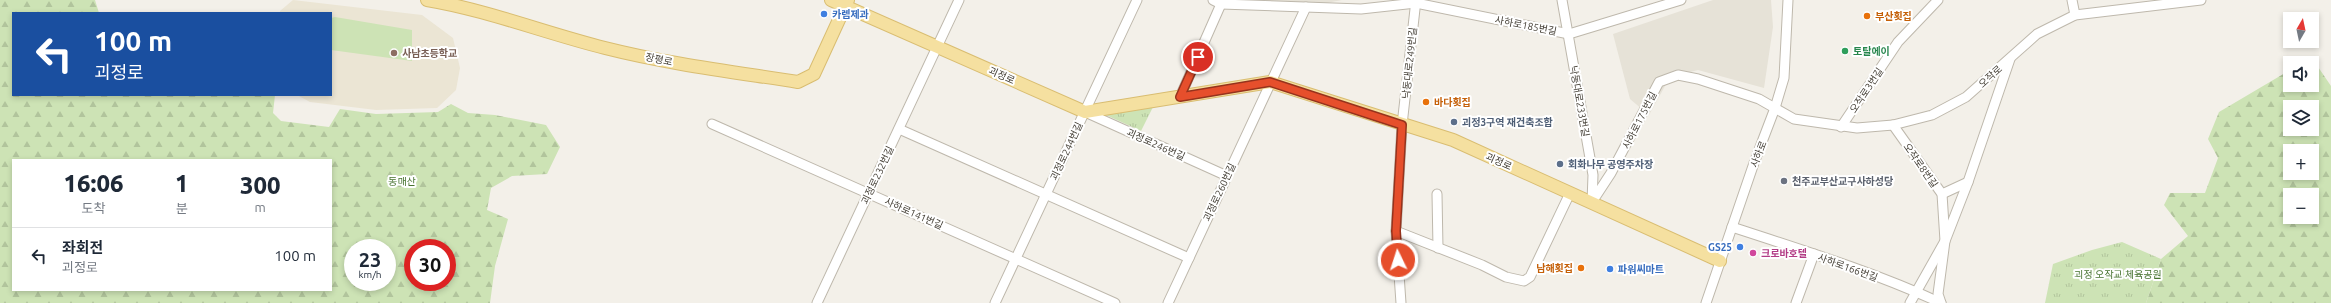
<!DOCTYPE html>
<html lang="ko">
<meta charset="utf-8">
<style>
:root{--surface:#fff;--page:#f6f6f7;--text:#1f2937;--muted:#747a83;--line:#e0e1e3}
body{margin:0;font-family:Ubuntu,"Noto Sans KR",sans-serif;background:var(--page);color:var(--text);height:100vh;display:flex;flex-direction:column;font-size:15px;white-space:nowrap}
*{box-sizing:border-box;margin:0}
p{font-size:13px;color:var(--muted)}
.icon{flex:none;width:22px;height:22px;fill:none;stroke:currentColor;stroke-width:2;stroke-linecap:round;stroke-linejoin:round}
.map{position:relative;flex:1;overflow:hidden}
.side{position:absolute;left:12px;top:159px;width:320px;height:132px;display:flex;flex-direction:column;background:var(--surface);border-radius:0px;box-shadow:0 2px 6px #0003}
.side>*{flex:none}
.top-card{position:absolute;left:12px;top:12px;width:320px;height:84px;border-radius:0px;box-shadow:0 2px 6px #0003;background:#1a4fa0;color:#fff;overflow:hidden}
.needle{width:26px;rotate:9deg}
.tools{position:absolute;left:2283px;top:12px;display:grid;gap:8px}
.tools a{display:grid;place-items:center;width:36px;height:36px;border-radius:0px;background:var(--surface);box-shadow:0 2px 6px #0003;font-size:20px}
.speed{position:absolute;left:344px;top:239px;display:flex;gap:8px;font-size:20px;font-weight:700;text-align:center}
.speed>*{display:grid;place-content:center;width:52px;height:52px;border-radius:50%;background:var(--surface);box-shadow:0 2px 6px #0003;line-height:1}
.speed small{font-size:10px;font-weight:400}
.speed .limit{border:6px solid #d22;background:#fff;color:#111}
.pin{position:absolute;display:grid;place-items:center;width:34px;height:34px;color:#fff;margin:-17px;border:2px solid #fff;border-radius:50%;box-shadow:0 1px 4px #0007}
.me{position:absolute;width:44px;margin:-22px;rotate:356deg;stroke-linejoin:round;filter:drop-shadow(0 0 3px #0008)}
.turn{display:flex;align-items:center;gap:14px;height:84px;padding:0 16px;font-size:18px}
.turn .icon{width:52px;height:52px;stroke-width:2.5}
.turn b{display:block;font-size:28px;line-height:34px}
.eta{display:flex;justify-content:space-evenly;align-items:center;height:68px;text-align:center}
.eta b{font-size:24px;font-weight:800;line-height:28px}
ul{padding:0;list-style:none}
li{display:flex;align-items:center;gap:12px;height:56px;padding:0 16px;border-top:1px solid var(--line)}
li div{flex:1}
li b{display:block;font-size:15px}
li em{font-style:normal}
.map>svg:first-child{display:block}
.residential{fill:#e6e2d7}
.education{fill:#ebe5d4}
.forest{fill:url(#forest-firs);fill-rule:evenodd}
.park{fill:url(#park-tufts)}
.pitch{fill:#cde3b5}
.lines{fill:none;stroke-linecap:round;stroke-linejoin:round}
.minor-casing{stroke:#beb8ac;stroke-width:11}
.major-casing{stroke:#d9bd71;stroke-width:14}
.minor{stroke:#fff;stroke-width:9}
.major{stroke:#f5e0a0;stroke-width:12}
.route-casing{stroke:#96331d;stroke-width:10}
.route{stroke:#e64f2c;stroke-width:7}
.shop-dot{fill:#3f7fe0;stroke:#fff;stroke-width:1.5}
.food-dot{fill:#e8710a;stroke:#fff;stroke-width:1.5}
.leisure-dot{fill:#2e9e5b;stroke:#fff;stroke-width:1.5}
.education-dot{fill:#8d6e63;stroke:#fff;stroke-width:1.5}
.service-dot{fill:#5c6f8a;stroke:#fff;stroke-width:1.5}
.worship-dot{fill:#6b7280;stroke:#fff;stroke-width:1.5}
.hotel-dot{fill:#d1479c;stroke:#fff;stroke-width:1.5}
.labels{text-anchor:middle;stroke-width:4;stroke-linejoin:round;paint-order:stroke}
.shop-label{font-size:10px;font-weight:bold;fill:#366cbe;stroke:#fff;text-anchor:start}
.food-label{font-size:10px;font-weight:bold;fill:#c56008;stroke:#fff;text-anchor:start}
.street-label{font-size:10px;fill:#464138;stroke:#fff}
.leisure-label{font-size:10px;font-weight:bold;fill:#27864d;stroke:#fff;text-anchor:start}
.education-label{font-size:10px;font-weight:bold;fill:#785e54;stroke:#fff;text-anchor:start}
.service-label{font-size:10px;font-weight:bold;fill:#4e5e75;stroke:#fff;text-anchor:start}
.park-label{font-size:10px;fill:#477330;stroke:#fff}
.worship-label{font-size:10px;font-weight:bold;fill:#5b616d;stroke:#fff;text-anchor:start}
.hotel-label{font-size:10px;font-weight:bold;fill:#b23c85;stroke:#fff;text-anchor:start}
</style>
<div class="map">
<svg width="2331" height="303" viewBox="0 0 2331 303">
<defs>
<pattern id="forest-firs" width="22" height="20" patternUnits="userSpaceOnUse"><rect width="22" height="20" fill="#cde3b5"/><path d="M5 1l3.5 6h-7zM16 11l3.5 6h-7z" fill="#b1c49c"/></pattern>
<pattern id="park-tufts" width="24" height="20" patternUnits="userSpaceOnUse"><rect width="24" height="20" fill="#cde3b5"/><path d="M3 7l-1-3M5 7V3M7 7l1-3M15 17l-1-3M17 17v-4M19 17l1-3" fill="none" stroke="#b1c49c"/></pattern>
</defs>
<rect width="100%" height="100%" fill="#f3f0e9"/>
<g class="residential">
<polygon points="1213,0 1342,0 1306,7"/>
<polygon points="1713,0 1771,0 1773,27 1764,88 1698,70 1670,77 1649,115 1630,99 1613,34"/>
</g>
<polygon class="education" points="293,0 422,15 453,38 460,68 456,90 437,108 376,110 310,102 297,95 331,95 331,13 280,13 280,11"/>
<g class="forest">
<path d="M0,0H95L99,13H13V95H275L273,113L281,121L329,127L340,109L376,114L438,112L451,104L468,113L495,115L546,125L560,147L547,174L512,176L491,188L487,210L508,219L495,266L490,303H0ZM13,160H331V290H13ZM353,248H387V282H353ZM413,248H447V282H413Z"/>
<path d="M2312,58L2331,86V303H2146L2161,259L2188,236L2164,205L2170,193H2205L2218,158L2208,139L2219,112L2290,70V85H2312V63H2302ZM2290,107H2312V129H2290ZM2290,151H2312V173H2290ZM2290,195H2312V217H2290Z"/>
</g>
<g class="park">
<polygon points="1157,99 1141,131 1093,109"/>
<polygon points="2122,242 2161,259 2146,303 2045,303 2053,264 2092,250"/>
</g>
<polygon class="pitch" points="335,17 412,30 412,61 331,50 331,18"/>
<g class="lines">
<defs>
<g id="minor">
<polyline points="1213,0 1221,4 1361,9 1416,3 1569,34 1681,0"/>
<polyline points="1562,0 1593,175 1592,202"/>
<polyline points="2072,0 2075,15"/>
<polyline points="1180,97 1221,4"/>
<polyline points="1085,112 1227,176"/>
<polyline points="712,124 1115,303"/>
<polyline points="1893,125 1942,194 1945,241 1938,294 1941,303"/>
<polyline points="1841,127 1898,42 1938,0"/>
<polyline points="899,129 1189,258"/>
<polyline points="1437,194 1438,248"/>
<polyline points="1942,194 1968,182"/>
<polyline points="1592,202 1611,173 1659,82 1678,75 1698,79 1759,99 1794,119 1857,128 1893,125 1932,115 1966,97 2037,34 2075,15 2201,0"/>
<path d="M1732,227C1802,250 1874,272 1941,303"/>
<polyline points="1396,231 1482,265 1506,277 1524,281 1530,277 1570,193"/>
<polyline points="817,303 959,0"/>
<polyline points="995,303 1137,0"/>
<polyline points="1168,303 1306,7"/>
<polyline points="1401,303 1396,231 1402,125 1416,0"/>
<polyline points="1706,303 1754,163 1775,108 1784,78 1788,0"/>
<polyline points="1796,303 1814,254"/>
<polyline points="1910,303 1945,241 1968,182 2010,59"/>
</g>
<g id="major">
<path d="M427,0C487,10 545,33 605,48C668,64 734,72 798,82L814,74L848,0"/>
<polyline points="831,0 1085,112 1270,82 1453,140 1720,261"/>
</g>
</defs>
<use href="#minor" class="minor-casing"/>
<use href="#major" class="major-casing"/>
<use href="#minor" class="minor"/>
<use href="#major" class="major"/>
</g>
<g class="lines">
<defs>
<polyline id="route" points="1198,57 1180,97 1270,82 1402,125 1396,231 1398,260"/>
</defs>
<use href="#route" class="route-casing"/>
<use href="#route" class="route"/>
</g>
<g class="shop-dot">
<circle cx="824" cy="14" r="4"/>
<circle cx="1740" cy="247" r="4"/>
<circle cx="1610" cy="269" r="4"/>
</g>
<g class="food-dot">
<circle cx="1867" cy="16" r="4"/>
<circle cx="1426" cy="102" r="4"/>
<circle cx="1581" cy="268" r="4"/>
</g>
<circle class="leisure-dot" cx="1845" cy="51" r="4"/>
<circle class="education-dot" cx="394" cy="53" r="4"/>
<g class="service-dot">
<circle cx="1454" cy="122" r="4"/>
<circle cx="1560" cy="164" r="4"/>
</g>
<circle class="worship-dot" cx="1784" cy="181" r="4"/>
<circle class="hotel-dot" cx="1753" cy="253" r="4"/>
<g class="labels">
<g class="shop-label">
<text x="832" y="18">카렘제과</text>
<text x="1732" y="251" text-anchor="end">GS25</text>
<text x="1618" y="273">파워씨마트</text>
</g>
<g class="food-label">
<text x="1875" y="20">부산횟집</text>
<text x="1434" y="106">바다횟집</text>
<text x="1573" y="272" text-anchor="end">남해횟집</text>
</g>
<g class="street-label">
<text transform="translate(1526 25) rotate(11)" y="4">사하로185번길</text>
<text transform="translate(659 59) rotate(12)" y="4">장평로</text>
<text transform="translate(1409 63) rotate(-84)" y="4">낙동대로249번길</text>
<text transform="translate(1002 75) rotate(24)" y="4">괴정로</text>
<text transform="translate(1990 76) rotate(-42)" y="4">오작로</text>
<text transform="translate(1866 90) rotate(-56)" y="4">오작로3번길</text>
<text transform="translate(1580 101) rotate(80)" y="4">낙동대로233번길</text>
<text transform="translate(1639 120) rotate(-63)" y="4">사하로175번길</text>
<text transform="translate(1156 144) rotate(24)" y="4">괴정로246번길</text>
<text transform="translate(1066 151) rotate(-65)" y="4">괴정로244번길</text>
<text transform="translate(1758 154) rotate(-69)" y="4">사하로</text>
<text transform="translate(1499 161) rotate(24)" y="4">괴정로</text>
<text transform="translate(1921 165) rotate(55)" y="4">오작로8번길</text>
<text transform="translate(877 175) rotate(-65)" y="4">괴정로232번길</text>
<text transform="translate(1219 192) rotate(-65)" y="4">괴정로260번길</text>
<text transform="translate(914 213) rotate(24)" y="4">사하로141번길</text>
<text transform="translate(1848 267) rotate(20)" y="4">사하로166번길</text>
</g>
<g class="leisure-label">
<text x="1853" y="55">토탈에이</text>
</g>
<g class="education-label">
<text x="402" y="57">사남초등학교</text>
</g>
<g class="service-label">
<text x="1462" y="126">괴정3구역 재건축조합</text>
<text x="1568" y="168">회화나무 공영주차장</text>
</g>
<g class="park-label">
<text x="402" y="185">동매산</text>
<text x="2118" y="278">괴정 오작교 체육공원</text>
</g>
<g class="worship-label">
<text x="1792" y="185">천주교부산교구사하성당</text>
</g>
<g class="hotel-label">
<text x="1761" y="257">크로바호텔</text>
</g>
</g>
</svg>
<div class="tools">
<a><svg class="needle" viewBox="-14 -14 28 28"><path d="M0-13l5 13h-10z" fill="#e53935"/><path d="M0 13l5-13h-10z" fill="#747a83"/></svg></a>
<a><svg class="icon" aria-label="sound" viewBox="0 0 24 24"><path d="M4 9h4l5-4v14l-5-4H4zM17 9q2 3 0 6"/></svg></a>
<a><svg class="icon" aria-label="layers" viewBox="0 0 24 24"><path d="M12 4l9 5-9 5-9-5zM3 14l9 5 9-5"/></svg></a>
<a>+</a>
<a>−</a>
</div>
<div class="speed"><div>23<small>km/h</small></div><div class="limit">30</div></div>
<div class="pin" style="left:1198px;top:57px;background:#d93025"><svg class="icon" aria-label="arrive" viewBox="0 0 24 24"><path d="M6 21V4h12l-3 4 3 4H6"/></svg></div>
<svg class="me" style="left:1398px;top:260px" viewBox="-20 -20 40 40"><circle r="17" fill="#e64f2c" stroke="#fff" stroke-width="3"/><path d="M0-11L8 9 0 5-8 9z" fill="#fff"/></svg>
<div class="top-card">
<div class="turn"><svg class="icon" aria-label="left" viewBox="0 0 24 24"><path d="M17 20v-9H6M10 6l-5 5 5 5"/></svg><div><b>100 m</b>괴정로</div></div>
</div>
<section class="side">
<div class="eta">
<div><b>16:06</b><p>도착</p></div>
<div><b>1</b><p>분</p></div>
<div><b>300</b><p>m</p></div>
</div>
<ul>
<li><svg class="icon" aria-label="left" viewBox="0 0 24 24"><path d="M17 20v-9H6M10 6l-5 5 5 5"/></svg><div><b>좌회전</b><p>괴정로</p></div><em>100 m</em></li>
</ul>
</section>
</div>
